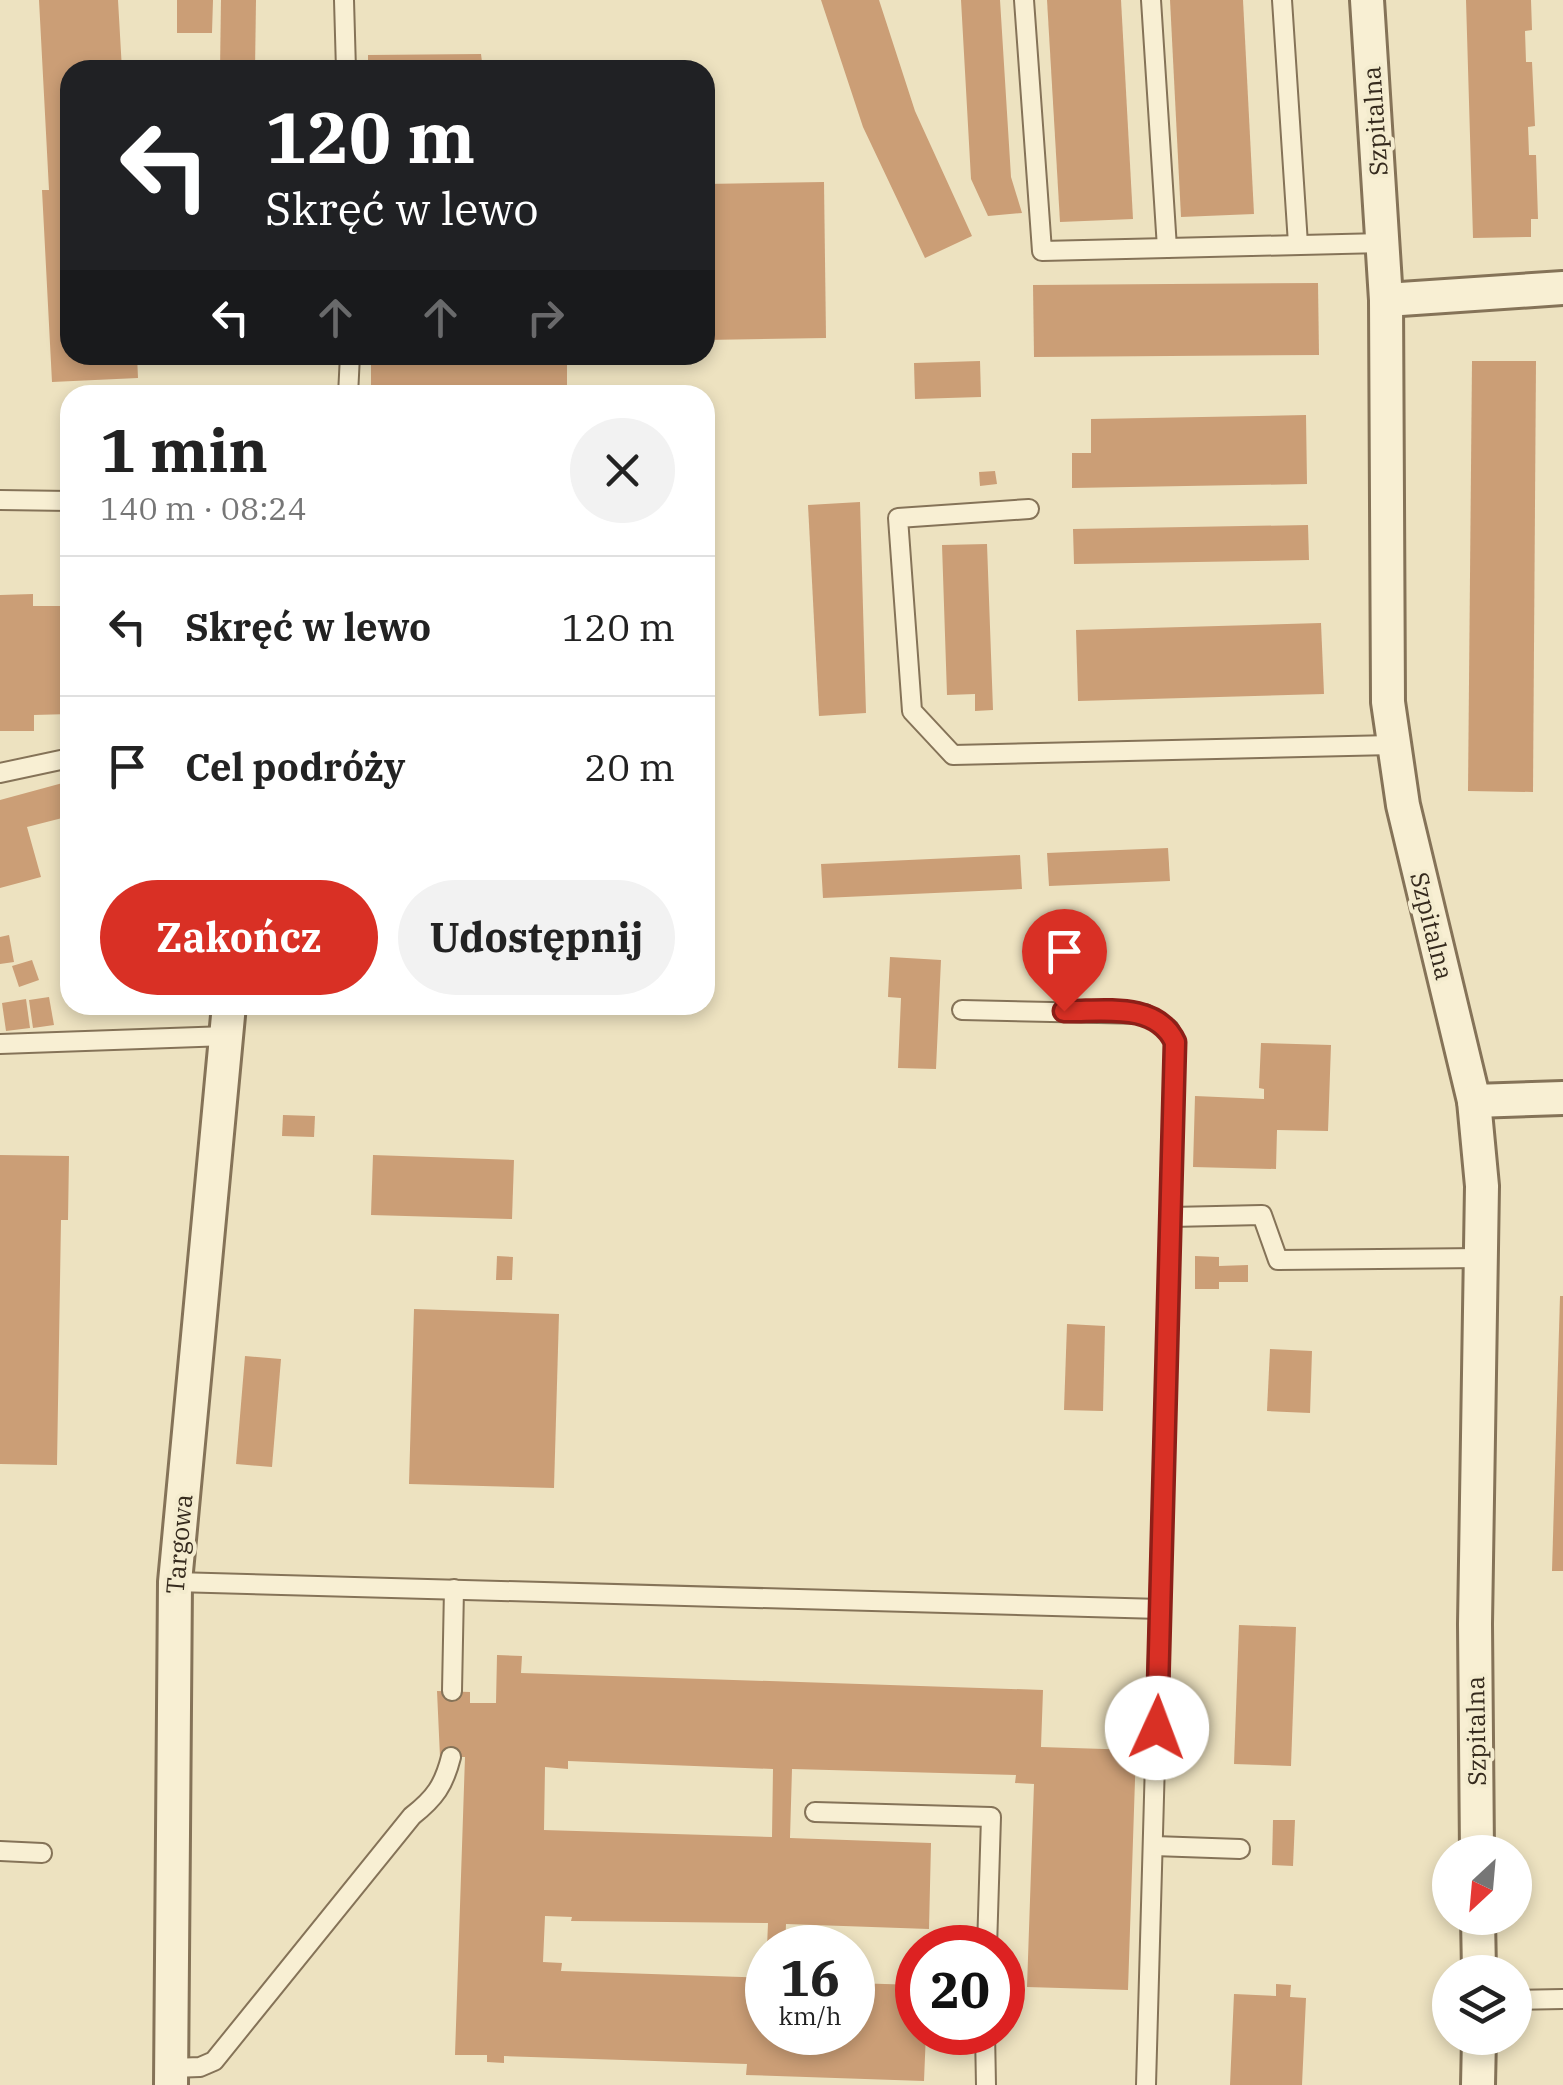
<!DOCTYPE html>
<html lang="pl">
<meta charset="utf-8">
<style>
:root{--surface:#fff;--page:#f2f2f2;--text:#222;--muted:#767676;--line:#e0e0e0;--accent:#d93025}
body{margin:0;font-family:"IBM Plex Serif",serif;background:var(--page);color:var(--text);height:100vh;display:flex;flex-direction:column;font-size:38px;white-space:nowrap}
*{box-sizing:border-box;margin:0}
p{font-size:32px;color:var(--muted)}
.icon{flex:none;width:55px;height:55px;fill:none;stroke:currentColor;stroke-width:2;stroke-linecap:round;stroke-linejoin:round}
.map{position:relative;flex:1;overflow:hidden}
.drawer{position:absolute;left:60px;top:385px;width:655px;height:630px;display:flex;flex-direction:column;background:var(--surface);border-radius:30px;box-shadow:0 5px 15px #0003}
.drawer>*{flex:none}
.top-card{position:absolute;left:60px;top:60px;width:655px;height:305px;border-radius:30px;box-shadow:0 5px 15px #0003;background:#202124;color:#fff;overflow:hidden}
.needle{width:65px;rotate:206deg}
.fabs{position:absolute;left:1432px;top:1835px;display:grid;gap:20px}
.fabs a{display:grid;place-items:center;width:100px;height:100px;border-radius:50%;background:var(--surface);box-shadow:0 5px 15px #0003;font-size:50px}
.speed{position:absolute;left:745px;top:1925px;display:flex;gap:20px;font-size:50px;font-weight:700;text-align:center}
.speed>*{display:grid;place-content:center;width:130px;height:130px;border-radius:50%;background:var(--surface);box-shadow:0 5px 15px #0003;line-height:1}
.speed small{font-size:25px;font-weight:400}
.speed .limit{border:15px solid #d22;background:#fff;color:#111}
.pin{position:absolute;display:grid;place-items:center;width:85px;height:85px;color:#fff;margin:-102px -42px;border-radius:50% 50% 50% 0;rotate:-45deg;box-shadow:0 0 10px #0007}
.pin .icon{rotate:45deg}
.me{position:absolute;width:110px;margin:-55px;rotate:2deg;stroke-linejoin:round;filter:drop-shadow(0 0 8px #0008)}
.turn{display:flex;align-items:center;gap:35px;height:210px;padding:0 40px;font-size:45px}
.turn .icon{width:130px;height:130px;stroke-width:2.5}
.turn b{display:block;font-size:70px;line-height:85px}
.lanes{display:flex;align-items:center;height:95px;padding:0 40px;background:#0003;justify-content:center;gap:50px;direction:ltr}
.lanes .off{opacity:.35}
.round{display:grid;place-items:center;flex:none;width:105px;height:105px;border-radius:52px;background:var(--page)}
.head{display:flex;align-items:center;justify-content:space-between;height:170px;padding:0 40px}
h1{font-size:60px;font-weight:700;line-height:75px}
.cta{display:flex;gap:20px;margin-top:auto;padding:20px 40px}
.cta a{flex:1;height:115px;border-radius:60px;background:var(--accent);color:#fff;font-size:40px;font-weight:700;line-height:115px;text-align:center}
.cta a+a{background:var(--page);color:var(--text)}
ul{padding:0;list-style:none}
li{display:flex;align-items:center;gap:30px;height:140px;padding:0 40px;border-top:2px solid var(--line)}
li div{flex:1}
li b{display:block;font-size:38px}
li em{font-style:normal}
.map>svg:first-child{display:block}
.building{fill:#cb9e76;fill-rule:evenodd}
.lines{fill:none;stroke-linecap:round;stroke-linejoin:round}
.lane-casing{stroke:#857358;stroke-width:22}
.street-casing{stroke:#857358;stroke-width:38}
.lane{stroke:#f8efd3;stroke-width:18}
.street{stroke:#f8efd3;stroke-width:32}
.route-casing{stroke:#8d1f18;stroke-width:25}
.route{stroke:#d93025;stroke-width:18}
.labels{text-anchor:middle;stroke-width:8;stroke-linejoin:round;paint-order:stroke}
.street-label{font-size:25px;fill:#352a1d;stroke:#f4eccf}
</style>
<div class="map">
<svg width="1563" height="2085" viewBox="0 0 1563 2085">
<rect width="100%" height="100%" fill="#ede2c0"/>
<g class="building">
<polygon points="39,0 118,0 122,70 70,70 70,355 137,355 138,378 52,382 42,190 49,190"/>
<polygon points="177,0 213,0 212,33 177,33"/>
<polygon points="221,0 256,0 255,70 220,70"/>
<polygon points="821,0 879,0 915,111 972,236 925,258 863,127"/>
<polygon points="961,0 1000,0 1011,177 1022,213 988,216 971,179"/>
<polygon points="1047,0 1121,0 1133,219 1060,222"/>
<polygon points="1170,0 1243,0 1254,214 1181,217"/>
<polygon points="1466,0 1531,0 1532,30 1525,31 1526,62 1532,62 1535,126 1528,127 1529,155 1536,155 1538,219 1531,219 1531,237 1473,238"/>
<polygon points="481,54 482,62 514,62 514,70 368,70 368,55"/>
<rect x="201" y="62" width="12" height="8"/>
<polygon points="824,182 826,338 705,340 705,184"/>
<polygon points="1318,283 1319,355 1034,357 1033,285"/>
<polygon points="371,355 588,355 588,359 567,359 567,395 482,395 482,386 371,386"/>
<polygon points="980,361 981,397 915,399 914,363"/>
<polygon points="1472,361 1536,361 1533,792 1468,791"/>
<polygon points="1306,415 1307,484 1072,488 1072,453 1091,453 1091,419"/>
<polygon points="995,471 997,484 980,486 979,472"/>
<polygon points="860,502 866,713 819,716 808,505"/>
<polygon points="1308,525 1309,560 1074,564 1073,529"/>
<polygon points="987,544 993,710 975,711 975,694 947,695 942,545"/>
<polygon points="33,594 33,606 70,606 70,714 34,715 34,731 0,731 0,595"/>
<polygon points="1321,623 1324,694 1078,701 1076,630"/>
<polygon points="70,781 70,816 27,827 41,877 0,888 0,800"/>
<polygon points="1168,848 1170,881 1049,886 1047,853"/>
<polygon points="1020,855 1022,889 823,898 821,864"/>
<polygon points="9,935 14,962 0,964 0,937"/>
<polygon points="890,957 941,960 936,1069 898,1068 901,998 888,997"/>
<polygon points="32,960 39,980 19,987 12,966"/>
<polygon points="49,997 54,1025 33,1028 29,1000"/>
<polygon points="26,999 30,1028 6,1031 2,1003"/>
<polygon points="1261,1043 1331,1045 1328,1131 1277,1130 1276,1169 1193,1167 1195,1096 1264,1099 1264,1089 1259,1088"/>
<polygon points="283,1115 315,1116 314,1137 282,1136"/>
<polygon points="0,1155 69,1156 68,1220 61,1220 57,1465 0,1464"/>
<polygon points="373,1155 514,1160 512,1219 371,1215"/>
<polygon points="497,1256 513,1257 512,1280 496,1280"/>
<polygon points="1195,1256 1219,1257 1219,1266 1248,1265 1248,1282 1219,1282 1219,1289 1195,1289"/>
<polygon points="1560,1296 1563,1296 1563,1571 1552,1571"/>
<polygon points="414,1309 559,1314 554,1488 409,1484"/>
<polygon points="1067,1324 1105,1326 1103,1411 1064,1410"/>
<polygon points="1270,1349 1312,1351 1310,1413 1267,1411"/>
<polygon points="245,1356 281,1359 272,1467 236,1464"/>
<polygon points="1239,1625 1296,1627 1291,1766 1234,1764"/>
<path d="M497,1655L522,1656L521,1673L1043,1690L1041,1747L1136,1750L1128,1990L1027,1987L1034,1784L1015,1783L1016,1775L792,1769L790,1838L931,1843L929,1929L786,1924L785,1948H767L768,1923L571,1921L572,1917L545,1916L543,1962L562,1963L561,1971L768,1978V2032H852V1983L918,1985V2032H926L924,2081L746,2075L747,2064L504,2056V2063L487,2062V2055H455L465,1757H440L437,1691L470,1692V1703H496ZM568,1761L773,1769L772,1837L544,1830L545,1767L568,1769Z"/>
<polygon points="1273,1820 1295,1820 1293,1866 1272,1865"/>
<polygon points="1276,1984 1291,1985 1290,1997 1306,1998 1302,2085 1230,2085 1234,1994 1276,1996"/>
</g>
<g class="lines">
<defs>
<g id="lane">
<polyline points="344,0 346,70"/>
<polyline points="1024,0 1042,251 1383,243"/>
<polyline points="1151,0 1167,248"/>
<polyline points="1282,0 1298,244"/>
<polyline points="348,395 350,355"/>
<polyline points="0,500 70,501"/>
<polyline points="1029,509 898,518 912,711 953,755 1393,745"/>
<polyline points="0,773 70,758"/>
<polyline points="962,1010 1145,1014 1169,1029 1175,1042 1146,2085"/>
<polyline points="0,1044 227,1036"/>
<polyline points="1171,1217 1262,1215 1278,1260 1481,1258"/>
<polyline points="175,1582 1161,1609"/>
<polyline points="452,1691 454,1589"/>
<polyline points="815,1812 991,1817 987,1948"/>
<polyline points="1154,1846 1240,1849"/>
<polyline points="0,1851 42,1853"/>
<polyline points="1515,2000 1563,1999"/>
<polyline points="985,2032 986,2085"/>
<path d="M172,2068L200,2067L214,2061L412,1816C435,1798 444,1785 451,1757"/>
</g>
<g id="street">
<polyline points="1367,0 1386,300 1388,702 1403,805 1474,1101 1482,1186 1475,1624 1477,1852"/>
<polyline points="1386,300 1563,288"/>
<polyline points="1474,1101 1563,1098"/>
<polyline points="1478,1918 1479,1972"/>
<polyline points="171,2085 175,1582 229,1005"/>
<polyline points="1478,2085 1479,2038"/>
</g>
</defs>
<use href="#lane" class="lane-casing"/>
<use href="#street" class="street-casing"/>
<use href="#lane" class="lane"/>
<use href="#street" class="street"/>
</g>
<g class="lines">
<defs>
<path id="route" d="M1064,1011C1101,1012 1156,1001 1175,1042L1157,1728"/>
</defs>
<use href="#route" class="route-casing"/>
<use href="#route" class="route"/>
</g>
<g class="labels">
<g class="street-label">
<text transform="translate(1375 121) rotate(-94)" y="9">Szpitalna</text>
<text transform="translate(1432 926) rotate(76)" y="9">Szpitalna</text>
<text transform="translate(179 1544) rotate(-85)" y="9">Targowa</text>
<text transform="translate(1476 1731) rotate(-91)" y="9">Szpitalna</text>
</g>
</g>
</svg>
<div class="fabs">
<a><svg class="needle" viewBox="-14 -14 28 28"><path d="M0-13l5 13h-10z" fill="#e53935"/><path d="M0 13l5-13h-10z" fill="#767676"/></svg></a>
<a><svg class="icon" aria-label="layers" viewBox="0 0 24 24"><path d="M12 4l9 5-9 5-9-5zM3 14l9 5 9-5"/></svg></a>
</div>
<div class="speed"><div>16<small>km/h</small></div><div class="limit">20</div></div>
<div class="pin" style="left:1064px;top:1011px;background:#d93025"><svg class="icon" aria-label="arrive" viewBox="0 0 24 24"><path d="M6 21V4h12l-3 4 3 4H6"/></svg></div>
<svg class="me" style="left:1157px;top:1728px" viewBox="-20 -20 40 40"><circle r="19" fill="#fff"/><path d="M0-13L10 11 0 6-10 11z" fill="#d93025"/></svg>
<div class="top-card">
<div class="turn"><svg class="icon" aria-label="left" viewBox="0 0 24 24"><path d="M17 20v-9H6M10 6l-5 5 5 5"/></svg><div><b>120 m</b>Skręć w lewo</div></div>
<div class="lanes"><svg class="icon" aria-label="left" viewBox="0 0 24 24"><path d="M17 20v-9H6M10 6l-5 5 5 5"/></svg><svg class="icon off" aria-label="ahead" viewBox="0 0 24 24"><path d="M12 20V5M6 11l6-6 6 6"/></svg><svg class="icon off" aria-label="ahead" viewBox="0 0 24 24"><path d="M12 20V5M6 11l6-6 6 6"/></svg><svg class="icon off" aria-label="right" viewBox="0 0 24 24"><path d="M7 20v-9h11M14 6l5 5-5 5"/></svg></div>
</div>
<section class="drawer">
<div class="head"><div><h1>1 min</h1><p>140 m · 08:24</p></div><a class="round"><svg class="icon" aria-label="close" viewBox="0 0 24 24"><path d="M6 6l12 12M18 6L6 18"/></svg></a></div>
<ul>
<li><svg class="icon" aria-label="left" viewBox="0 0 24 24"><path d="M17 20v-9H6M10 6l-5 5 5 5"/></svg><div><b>Skręć w lewo</b></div><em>120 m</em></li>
<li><svg class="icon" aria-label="arrive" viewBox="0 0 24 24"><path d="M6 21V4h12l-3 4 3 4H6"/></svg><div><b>Cel podróży</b></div><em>20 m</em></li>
</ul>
<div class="cta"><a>Zakończ</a><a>Udostępnij</a></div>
</section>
</div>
